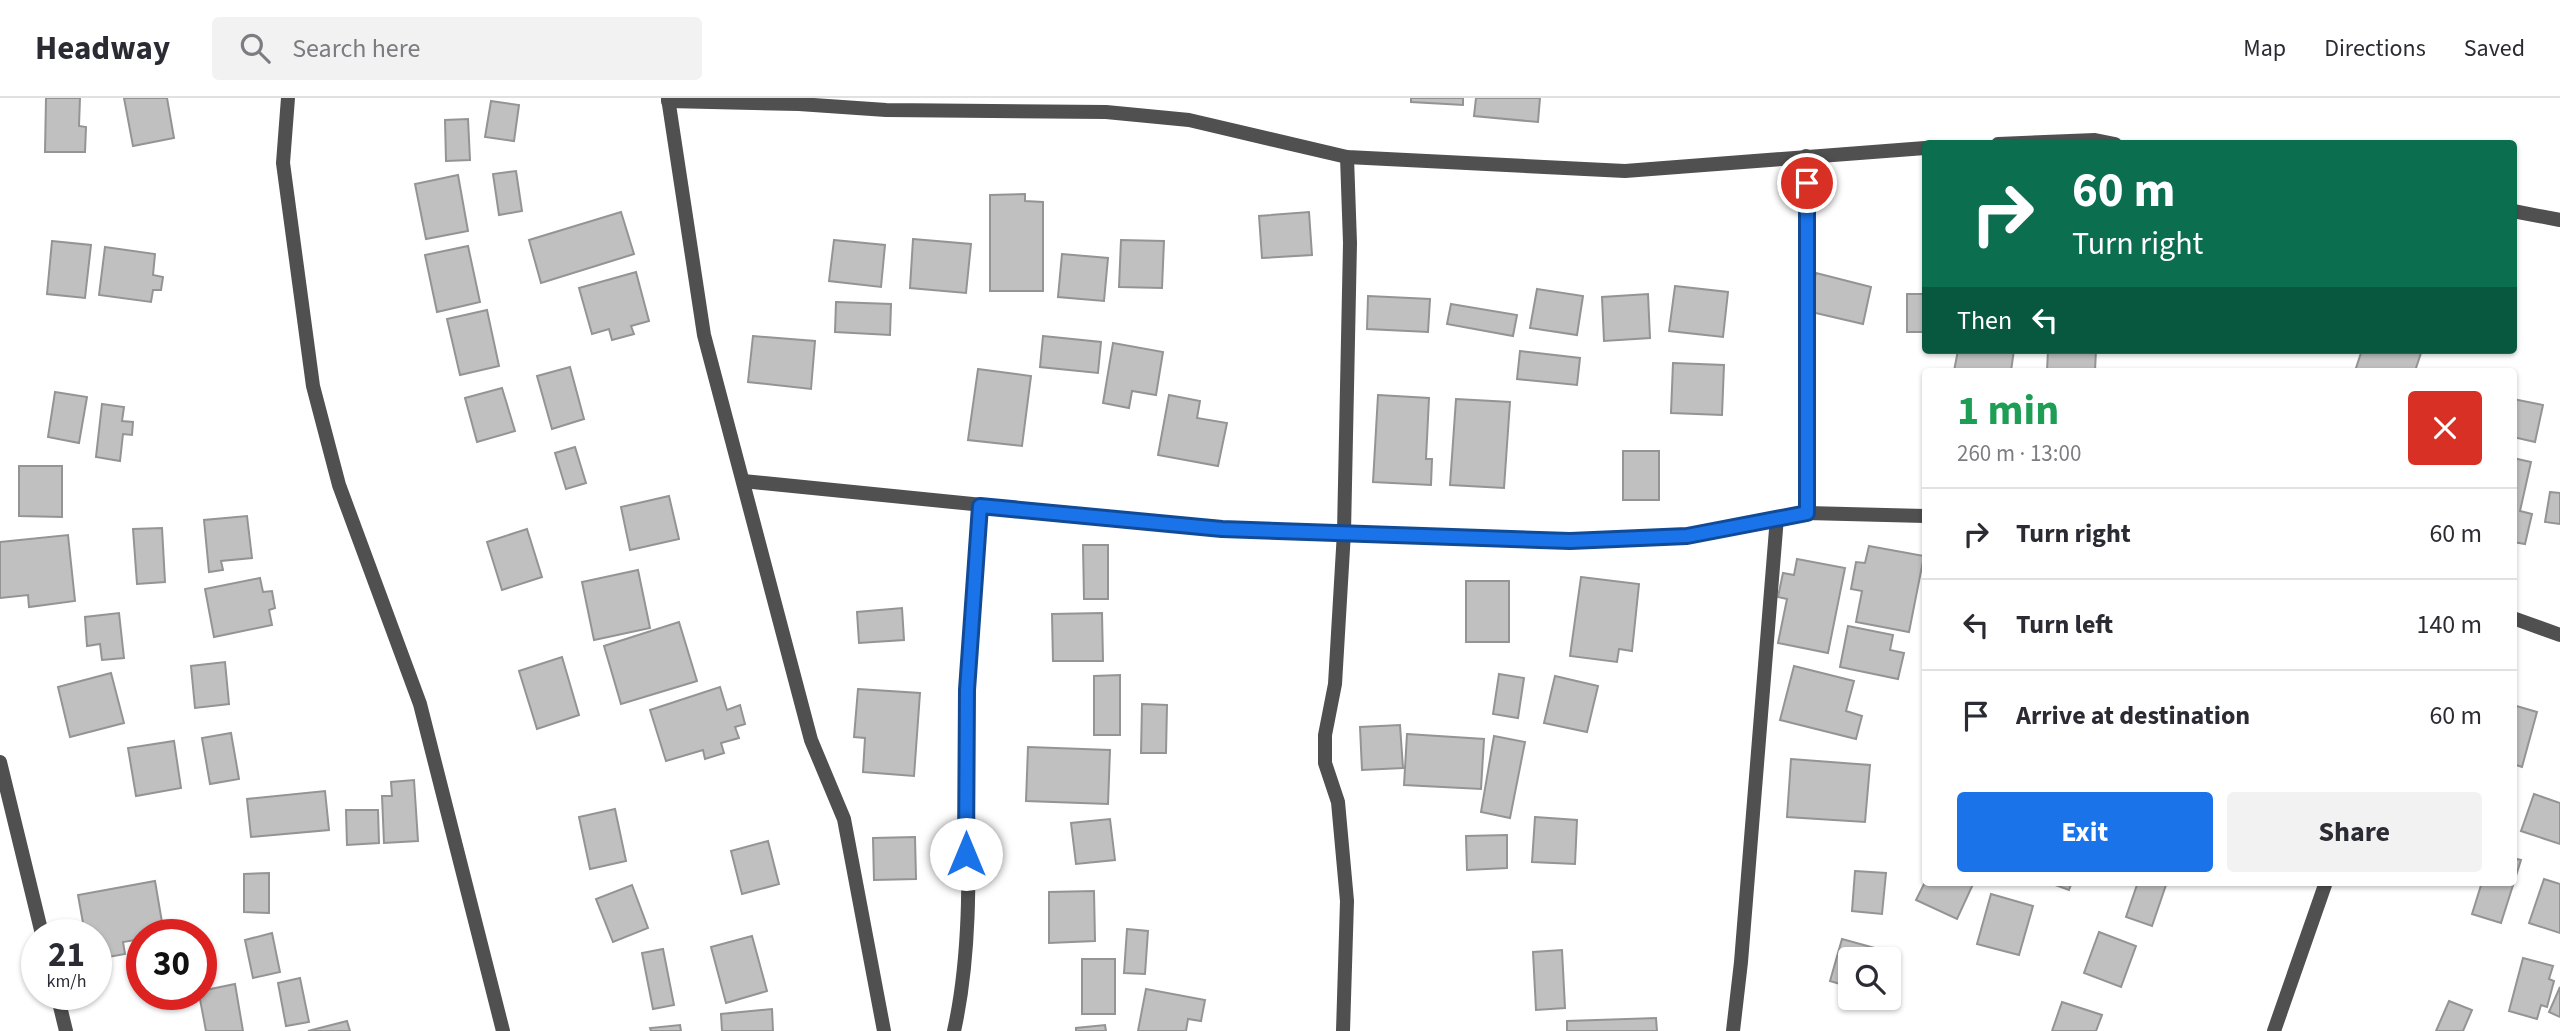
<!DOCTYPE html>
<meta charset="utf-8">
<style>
:root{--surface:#fff;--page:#f2f2f3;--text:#2b2b33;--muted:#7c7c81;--line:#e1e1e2;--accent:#1a73e8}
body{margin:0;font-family:"Source Sans 3",sans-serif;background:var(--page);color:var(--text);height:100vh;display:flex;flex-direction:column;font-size:26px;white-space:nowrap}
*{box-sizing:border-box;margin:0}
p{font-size:23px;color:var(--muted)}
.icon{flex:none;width:38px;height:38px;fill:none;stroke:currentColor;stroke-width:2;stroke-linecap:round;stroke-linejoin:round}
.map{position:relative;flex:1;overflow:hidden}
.side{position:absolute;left:1922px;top:270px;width:595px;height:518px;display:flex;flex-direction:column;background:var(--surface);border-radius:7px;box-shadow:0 2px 5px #0004}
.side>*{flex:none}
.hud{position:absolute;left:1922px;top:42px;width:595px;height:214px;border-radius:7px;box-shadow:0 2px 5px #0004;background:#0b6e4f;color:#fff;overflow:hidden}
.buttons{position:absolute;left:1838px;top:849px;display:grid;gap:14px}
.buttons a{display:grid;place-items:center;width:63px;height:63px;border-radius:7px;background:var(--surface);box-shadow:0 2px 5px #0004;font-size:35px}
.speed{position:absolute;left:21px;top:821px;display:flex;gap:14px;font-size:35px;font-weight:700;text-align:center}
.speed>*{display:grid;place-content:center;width:91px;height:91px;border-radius:50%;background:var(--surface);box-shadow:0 2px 5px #0004;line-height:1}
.speed small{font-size:18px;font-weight:400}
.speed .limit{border:10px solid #d22;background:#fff;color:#111}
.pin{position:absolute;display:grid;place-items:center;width:60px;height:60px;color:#fff;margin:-30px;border:4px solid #fff;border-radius:50%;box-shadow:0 2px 7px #0007}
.me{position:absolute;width:77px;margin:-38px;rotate:0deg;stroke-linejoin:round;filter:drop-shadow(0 0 5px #0008)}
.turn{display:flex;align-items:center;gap:24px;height:147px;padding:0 35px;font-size:32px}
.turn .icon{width:91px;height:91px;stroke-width:2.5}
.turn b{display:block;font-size:49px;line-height:60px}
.then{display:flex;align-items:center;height:66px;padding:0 35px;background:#0003;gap:14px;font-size:26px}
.round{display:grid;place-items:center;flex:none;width:74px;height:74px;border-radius:7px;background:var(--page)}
.head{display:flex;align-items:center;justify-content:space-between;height:119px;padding:0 35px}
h1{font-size:42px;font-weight:700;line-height:52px;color:#1e9e55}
.cta{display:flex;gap:14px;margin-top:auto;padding:14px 35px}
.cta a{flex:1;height:80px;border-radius:7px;background:var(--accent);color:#fff;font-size:28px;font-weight:700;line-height:80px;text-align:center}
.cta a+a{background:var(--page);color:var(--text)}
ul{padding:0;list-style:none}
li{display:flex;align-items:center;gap:21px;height:91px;padding:0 35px;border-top:2px solid var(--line)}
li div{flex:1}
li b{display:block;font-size:26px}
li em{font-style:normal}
header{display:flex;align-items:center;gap:42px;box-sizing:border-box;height:98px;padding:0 35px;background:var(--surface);border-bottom:2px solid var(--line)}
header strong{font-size:33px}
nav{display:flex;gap:38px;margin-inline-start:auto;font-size:24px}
.search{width:490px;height:63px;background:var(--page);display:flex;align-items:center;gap:18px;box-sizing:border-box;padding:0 24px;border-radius:7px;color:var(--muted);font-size:26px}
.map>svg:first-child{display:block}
.building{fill:#c0c0c0;stroke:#949494;stroke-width:2}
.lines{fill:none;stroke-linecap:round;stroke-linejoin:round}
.minor{stroke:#505050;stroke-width:14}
.route-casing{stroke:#114b97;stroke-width:18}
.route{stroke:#1a73e8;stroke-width:12}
</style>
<header>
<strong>Headway</strong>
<div class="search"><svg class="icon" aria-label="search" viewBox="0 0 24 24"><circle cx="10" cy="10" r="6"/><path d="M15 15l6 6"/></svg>Search here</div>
<nav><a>Map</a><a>Directions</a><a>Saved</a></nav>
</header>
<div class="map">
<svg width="2560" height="933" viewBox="0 0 2560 933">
<rect width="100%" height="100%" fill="#fff"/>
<g class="building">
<polygon points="46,0 80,0 79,28 86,29 85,54 45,54"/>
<polygon points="124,0 167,0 174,40 133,48"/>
<polygon points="1411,0 1463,0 1463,7 1411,4"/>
<polygon points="1476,0 1540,0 1538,24 1474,18"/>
<polygon points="491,3 519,7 514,43 485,39"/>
<polygon points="468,21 470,62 446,63 445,22"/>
<polygon points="516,73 522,113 499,117 493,76"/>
<polygon points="458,77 468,133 426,141 415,86"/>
<polygon points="1025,96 1025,103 1043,104 1043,193 990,193 990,97"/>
<polygon points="621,114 634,156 541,185 529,142"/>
<polygon points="1309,114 1312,157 1262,160 1259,118"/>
<polygon points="913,141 971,146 966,195 910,190"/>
<polygon points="834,142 885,147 881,189 829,183"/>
<polygon points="1121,142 1164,143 1162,190 1119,189"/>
<polygon points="52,143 91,147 85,200 47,196"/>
<polygon points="468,148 480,204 437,214 425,157"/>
<polygon points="105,149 155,156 153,177 163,179 161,192 153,192 151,204 99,197"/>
<polygon points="1062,156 1108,160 1104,203 1058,199"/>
<polygon points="636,174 649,223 631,228 634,236 612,242 609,231 592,236 579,190"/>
<polygon points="1816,175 1871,189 1863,226 1807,213"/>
<polygon points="1675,188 1728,194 1723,239 1669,233"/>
<polygon points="1537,191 1583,198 1577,237 1530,230"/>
<polygon points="1648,196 1650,240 1604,243 1602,199"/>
<rect x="1907" y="196" width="18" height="38"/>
<polygon points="1368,198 1430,201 1428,234 1367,231"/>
<polygon points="836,204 891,206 890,237 835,234"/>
<polygon points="1451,206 1517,217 1513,238 1447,226"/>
<polygon points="487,212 499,268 460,277 447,221"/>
<polygon points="753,238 815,243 811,291 748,284"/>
<polygon points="1043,238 1101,244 1098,275 1040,269"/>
<polygon points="1113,245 1163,254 1156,297 1132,293 1129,310 1103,305"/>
<polygon points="1958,252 2014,252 2011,273 1954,273"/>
<polygon points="2048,252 2096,252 2095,273 2047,273"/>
<polygon points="2362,252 2422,252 2415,273 2355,273"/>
<polygon points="1520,253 1580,260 1577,287 1517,281"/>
<polygon points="1673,265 1724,267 1722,317 1671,315"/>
<polygon points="570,269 584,321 552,331 537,278"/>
<polygon points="978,271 1031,278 1022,348 968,342"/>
<polygon points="502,290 515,333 477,344 465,300"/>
<polygon points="55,294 87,299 79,345 48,339"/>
<polygon points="1169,297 1200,303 1197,320 1227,325 1218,368 1158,357"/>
<polygon points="1378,297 1429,300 1426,361 1432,361 1431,387 1373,384"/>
<polygon points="1456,301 1510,304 1504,390 1450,387"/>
<polygon points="2513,301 2543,307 2535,344 2513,339"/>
<polygon points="102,306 124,309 122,323 133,324 132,337 123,336 120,363 96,359"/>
<polygon points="575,349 586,385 566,391 555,355"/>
<rect x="1623" y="353" width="36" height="49"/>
<polygon points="2513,360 2531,364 2520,413 2532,416 2525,446 2513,444"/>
<polygon points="19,368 62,368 62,419 19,418"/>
<polygon points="2550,394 2560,395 2560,426 2545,424"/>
<polygon points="669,398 679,441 630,452 621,409"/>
<polygon points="247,418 252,460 221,463 223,472 209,474 204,422"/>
<polygon points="162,430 165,484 137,486 133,431"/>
<polygon points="527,431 542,479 502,492 487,444"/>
<polygon points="68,437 75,503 29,509 28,497 0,500 0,444"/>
<polygon points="1083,447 1108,447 1108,501 1084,501"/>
<polygon points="1869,448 1924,458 1909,534 1856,524 1862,493 1851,491 1856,464 1865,465"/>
<polygon points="1797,461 1845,470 1828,555 1778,545 1787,501 1778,499 1783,475 1794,477"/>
<polygon points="638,472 650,530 594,542 582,484"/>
<polygon points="1581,479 1639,486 1632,553 1619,551 1617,564 1570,558"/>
<polygon points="260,480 263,494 272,493 275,510 269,512 272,527 214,539 205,491"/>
<rect x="1466" y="483" width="43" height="61"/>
<polygon points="902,510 904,542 859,545 857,514"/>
<polygon points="119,515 124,560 102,562 100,546 87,548 85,519"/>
<polygon points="1102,515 1103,563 1053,563 1052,516"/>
<polygon points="679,524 697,583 621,606 604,548"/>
<polygon points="1848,528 1893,537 1890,552 1904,555 1898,581 1840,569"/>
<polygon points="562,559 579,617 537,631 519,573"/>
<polygon points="225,564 229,606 195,610 191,568"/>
<polygon points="1794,568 1854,583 1846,613 1862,618 1856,641 1780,622"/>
<polygon points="111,575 124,625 70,639 58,589"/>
<polygon points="1499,576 1524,580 1518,620 1493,616"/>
<polygon points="1120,577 1120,637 1094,637 1094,578"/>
<polygon points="1555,578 1598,588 1587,634 1544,625"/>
<polygon points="720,589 727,612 740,607 745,626 735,629 739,640 721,645 724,655 705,661 703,652 666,663 650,612"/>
<polygon points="858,591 920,595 914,678 863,674 865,640 854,639"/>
<polygon points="1142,606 1167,607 1166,655 1141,655"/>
<polygon points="2513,607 2537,614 2522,669 2513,666"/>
<polygon points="1400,627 1403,670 1362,672 1360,629"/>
<polygon points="231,635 239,681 210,686 202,640"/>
<polygon points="1407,636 1484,641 1481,691 1404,687"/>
<polygon points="1494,638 1525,644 1510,720 1481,714"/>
<polygon points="174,643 181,690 136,698 128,650"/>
<polygon points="1028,649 1110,652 1108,706 1026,703"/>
<polygon points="1791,661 1870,667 1865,724 1787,719"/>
<polygon points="414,682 418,743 384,745 382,698 392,698 391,684"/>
<polygon points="325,693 329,732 251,739 247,701"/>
<polygon points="2534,696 2560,705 2560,746 2521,733"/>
<polygon points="615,711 626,763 590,771 579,719"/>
<polygon points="346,712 378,712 379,745 347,747"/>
<polygon points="1535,719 1577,722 1575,766 1532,764"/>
<polygon points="1110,721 1115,762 1076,766 1071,725"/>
<polygon points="1507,737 1507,770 1467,772 1466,738"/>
<polygon points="915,739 916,781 874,782 873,740"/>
<polygon points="768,743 779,786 742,796 731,753"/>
<polygon points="2513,760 2521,762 2501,825 2472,816 2482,784 2513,784"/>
<polygon points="1855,773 1886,775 1882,816 1852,813"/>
<polygon points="269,775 269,815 244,814 244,776"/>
<polygon points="2544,781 2560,786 2560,835 2529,825"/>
<polygon points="155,783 164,836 142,836 142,841 123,844 125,856 108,859 106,849 96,851 96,836 85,836 78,797"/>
<polygon points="1925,784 1974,784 1957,821 1916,802"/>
<polygon points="2047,784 2072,784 2069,792"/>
<polygon points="2138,784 2167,784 2152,828 2126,819"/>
<polygon points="632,787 648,830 613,844 596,801"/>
<polygon points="1094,793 1095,843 1049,845 1049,794"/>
<polygon points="1991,796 2033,808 2019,857 1977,846"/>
<polygon points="1127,831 1148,833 1145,876 1124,875"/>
<polygon points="2099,834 2136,848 2121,889 2084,875"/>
<polygon points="272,835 280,874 253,880 245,842"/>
<polygon points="752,838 767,893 726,905 711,849"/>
<polygon points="1842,841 1882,852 1880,861 1850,861 1850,889 1830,883"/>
<polygon points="663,851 674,907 653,911 642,855"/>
<polygon points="1562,852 1565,910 1536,912 1533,854"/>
<polygon points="2523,860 2553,868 2549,881 2554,883 2547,909 2541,907 2537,921 2509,913"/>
<rect x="1082" y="861" width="33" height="55"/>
<polygon points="300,880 309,924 286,928 278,885"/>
<polygon points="235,886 243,933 206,933 199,896 201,893"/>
<polygon points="2560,889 2560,919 2549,914"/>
<polygon points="1146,891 1205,902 1201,923 1188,921 1186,933 1138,933"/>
<polygon points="2449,903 2472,912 2463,933 2436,933"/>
<polygon points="2062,904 2102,917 2096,933 2052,933"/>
<polygon points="772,911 773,933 722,933 721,916"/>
<polygon points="1656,920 1657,933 1567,933 1567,923"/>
<polygon points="347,923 350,933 308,933"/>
<polygon points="680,927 681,933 651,933 650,930"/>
<polygon points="1105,927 1106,933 1076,933 1076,930"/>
</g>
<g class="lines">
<g class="minor">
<polyline points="288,0 283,65 313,288 339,387 420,606 503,933"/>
<polyline points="668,0 704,237 811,642 844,721 884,933"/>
<polyline points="668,3 799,6 886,12 1106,14 1189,22 1347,59 1625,73 1925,50"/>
<polyline points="1998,46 2095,42 2115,46"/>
<polyline points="1806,58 1807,415"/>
<polyline points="2513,113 2560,122"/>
<polyline points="743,383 1222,431 1570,443 1687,438 1807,415 1925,418"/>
<polyline points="2513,520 2560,537"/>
<polyline points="0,664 42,836"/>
<polyline points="57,896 66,933"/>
<path d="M954,933C975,839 967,733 967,637C967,560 975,484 980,409"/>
<polyline points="1343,933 1347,803 1338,704 1325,665 1325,637 1335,586 1344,434 1350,145 1347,59"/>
<polyline points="1733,933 1741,864 1777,419"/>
<polyline points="2274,933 2326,784"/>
</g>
</g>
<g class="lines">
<defs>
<polyline id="route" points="966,756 967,592 980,408 1222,431 1570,443 1687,438 1807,415 1807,85"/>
</defs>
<use href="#route" class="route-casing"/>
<use href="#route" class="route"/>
</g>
</svg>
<div class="buttons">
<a><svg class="icon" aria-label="search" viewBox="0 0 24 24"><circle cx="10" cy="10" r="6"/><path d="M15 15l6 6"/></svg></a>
</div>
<div class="speed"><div>21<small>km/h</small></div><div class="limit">30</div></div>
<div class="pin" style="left:1807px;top:85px;background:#d93025"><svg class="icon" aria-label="arrive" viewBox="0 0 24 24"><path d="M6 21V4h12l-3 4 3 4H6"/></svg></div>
<svg class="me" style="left:966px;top:756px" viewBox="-20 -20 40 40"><circle r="19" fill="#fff"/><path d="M0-13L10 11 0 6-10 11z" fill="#1a73e8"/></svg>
<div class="hud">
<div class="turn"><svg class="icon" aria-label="right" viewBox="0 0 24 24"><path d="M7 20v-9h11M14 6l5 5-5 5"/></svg><div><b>60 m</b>Turn right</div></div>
<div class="then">Then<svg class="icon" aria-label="left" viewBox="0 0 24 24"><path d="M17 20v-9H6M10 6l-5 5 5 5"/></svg></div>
</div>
<section class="side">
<div class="head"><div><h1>1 min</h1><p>260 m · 13:00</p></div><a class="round" style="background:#d93025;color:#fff"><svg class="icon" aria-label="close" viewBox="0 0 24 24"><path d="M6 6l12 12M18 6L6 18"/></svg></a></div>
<ul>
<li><svg class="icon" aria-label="right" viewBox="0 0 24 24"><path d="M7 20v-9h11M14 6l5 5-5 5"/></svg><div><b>Turn right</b></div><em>60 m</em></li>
<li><svg class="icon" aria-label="left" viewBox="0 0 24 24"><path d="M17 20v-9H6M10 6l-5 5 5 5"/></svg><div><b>Turn left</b></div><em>140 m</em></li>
<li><svg class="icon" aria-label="arrive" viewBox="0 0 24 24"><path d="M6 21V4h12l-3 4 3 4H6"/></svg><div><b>Arrive at destination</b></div><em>60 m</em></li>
</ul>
<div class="cta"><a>Exit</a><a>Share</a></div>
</section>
</div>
